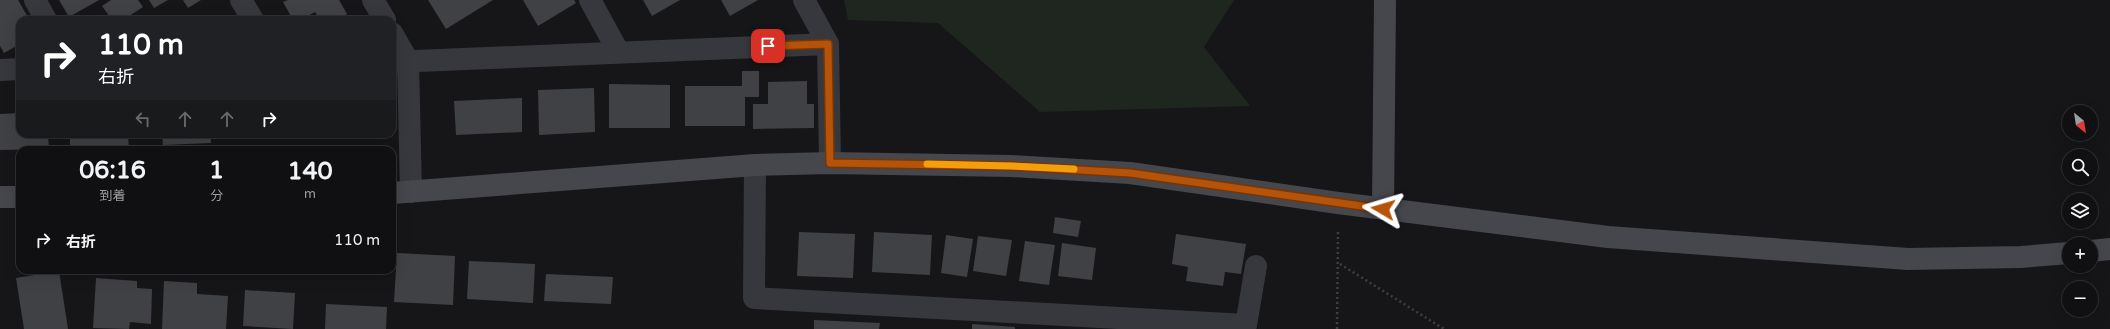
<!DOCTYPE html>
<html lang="ja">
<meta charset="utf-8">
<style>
:root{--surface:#101012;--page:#19191b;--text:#f1f3f6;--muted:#9c9d9f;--line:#303032}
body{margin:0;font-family:"Varela Round","Noto Sans JP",sans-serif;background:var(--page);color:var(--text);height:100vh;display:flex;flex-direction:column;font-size:15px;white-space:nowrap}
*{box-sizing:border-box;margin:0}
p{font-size:13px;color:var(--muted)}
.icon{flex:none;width:22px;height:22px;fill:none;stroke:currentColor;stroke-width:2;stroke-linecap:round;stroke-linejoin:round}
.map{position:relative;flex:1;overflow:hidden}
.panel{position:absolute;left:16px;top:146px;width:380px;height:128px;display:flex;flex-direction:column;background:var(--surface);border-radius:12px;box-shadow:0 4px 16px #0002,0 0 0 1px var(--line)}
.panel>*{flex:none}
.banner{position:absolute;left:16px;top:16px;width:380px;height:122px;border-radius:12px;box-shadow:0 4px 16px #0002,0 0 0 1px var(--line);background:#202124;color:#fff;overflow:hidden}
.needle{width:26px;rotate:150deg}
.controls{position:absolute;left:2062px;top:105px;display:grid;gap:8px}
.controls a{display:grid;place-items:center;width:36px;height:36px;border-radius:50%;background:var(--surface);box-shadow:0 4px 16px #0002,0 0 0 1px var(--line);font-size:20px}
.pin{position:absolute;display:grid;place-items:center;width:34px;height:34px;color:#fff;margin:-17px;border-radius:8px;box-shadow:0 2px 6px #0006}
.me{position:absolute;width:44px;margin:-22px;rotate:277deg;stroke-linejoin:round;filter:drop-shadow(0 0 3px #0008)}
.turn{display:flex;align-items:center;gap:14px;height:84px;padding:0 16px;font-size:18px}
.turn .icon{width:52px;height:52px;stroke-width:2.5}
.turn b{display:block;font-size:28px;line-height:34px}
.lanes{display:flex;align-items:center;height:38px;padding:0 16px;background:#0003;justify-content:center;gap:20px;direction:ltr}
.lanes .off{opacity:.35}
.eta{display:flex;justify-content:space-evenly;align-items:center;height:68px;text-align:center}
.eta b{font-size:24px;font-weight:800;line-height:28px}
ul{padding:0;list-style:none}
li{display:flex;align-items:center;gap:12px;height:52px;padding:0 16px}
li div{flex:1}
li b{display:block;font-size:15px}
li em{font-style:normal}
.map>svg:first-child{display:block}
.green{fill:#1e261f}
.building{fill:#404145}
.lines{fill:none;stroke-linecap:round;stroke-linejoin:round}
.path{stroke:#3d3f44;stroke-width:2.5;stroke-dasharray:2 3;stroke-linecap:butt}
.street{stroke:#37383d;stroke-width:22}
.secondary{stroke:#45474d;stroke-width:22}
.route-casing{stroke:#753606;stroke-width:10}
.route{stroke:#b45309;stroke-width:7}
.slow{stroke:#f59e0b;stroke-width:7}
</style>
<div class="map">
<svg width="2110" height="329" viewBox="0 0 2110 329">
<rect width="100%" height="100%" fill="#161618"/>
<polygon class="green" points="844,0 1234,0 1204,47 1250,106 1040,112 938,23 848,20"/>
<g class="building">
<polygon points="0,0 18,0 29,19 20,20 20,44 4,53 0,46"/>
<polygon points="59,0 99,0 69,17"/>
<polygon points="111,0 138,0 143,7 123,20 112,20 102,6"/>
<polygon points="149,0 168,0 154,8"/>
<polygon points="183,0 201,0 188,8"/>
<polygon points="288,0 339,0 347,14 336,20 320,20 315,12 300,20 293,20 283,2"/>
<polygon points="428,0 493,0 446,29"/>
<polygon points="523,0 574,0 576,3 538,26"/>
<polygon points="643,0 680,0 652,16"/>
<polygon points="721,0 758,0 730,16"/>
<polygon points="742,71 759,71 759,97 745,97 745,126 685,126 685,86 742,86"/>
<polygon points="807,81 807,104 814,104 814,128 753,129 753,104 768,104 768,82"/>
<polygon points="609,84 670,85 670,128 609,128"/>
<polygon points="594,88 595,132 539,135 538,90"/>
<polygon points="522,98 522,132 456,135 454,101"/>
<polygon points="20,113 20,134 48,134 49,149 0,150 0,114"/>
<polygon points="70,134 128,134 129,150 70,150"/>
<polygon points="162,134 210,134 211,143 163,145"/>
<polygon points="216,134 235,134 235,138 216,139"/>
<polygon points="241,134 295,134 296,137 241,139"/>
<polygon points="311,134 352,134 352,137 312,139"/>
<polygon points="358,134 391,134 391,137 358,138"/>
<polygon points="1055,217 1081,221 1078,237 1053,233"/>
<polygon points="799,232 855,234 853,278 797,276"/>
<polygon points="874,232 932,235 930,275 872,272"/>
<polygon points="1176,234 1246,244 1241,274 1225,272 1223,286 1186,281 1188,267 1172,264"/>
<polygon points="946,235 973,239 967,277 941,273"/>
<polygon points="978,236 1012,240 1006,276 973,271"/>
<polygon points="1025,241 1055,245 1049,285 1019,281"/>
<polygon points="1062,243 1096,248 1092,280 1058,276"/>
<polygon points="397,253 455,256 453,305 394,302"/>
<polygon points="469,261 535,264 533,303 467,299"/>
<polygon points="59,271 68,329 24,329 16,278"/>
<polygon points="546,274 613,277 611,304 544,301"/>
<polygon points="96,278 137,281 137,288 152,289 151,324 130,322 129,329 93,328"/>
<polygon points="164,281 197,283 197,294 228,296 226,329 162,329"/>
<polygon points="245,290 295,293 293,329 243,326"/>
<polygon points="326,304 387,307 386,329 325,329"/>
<polygon points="814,320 880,323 879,329 814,329"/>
<polygon points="972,324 1015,327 1015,329 972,329"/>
</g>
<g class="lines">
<g class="path">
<polyline points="1340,264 1444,329"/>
<polyline points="1337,329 1338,231"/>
</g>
<g class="street">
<polyline points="35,0 46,20"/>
<polyline points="241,0 253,20"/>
<polyline points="373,0 385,20"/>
<polyline points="590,0 618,51"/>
<polyline points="804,0 828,44 830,163"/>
<polyline points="392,33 408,61 411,192"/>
<polyline points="392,62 828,44"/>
<polyline points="0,70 20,69"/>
<polyline points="755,165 754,298 1246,325 1256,266"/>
</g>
<g class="secondary">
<polyline points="392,193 755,165 830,163 1011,166 1130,173 1338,203 1608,237 1908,259 2021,257 2069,253"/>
<polyline points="0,197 20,197"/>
<polyline points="1383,209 1385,0"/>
<polyline points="2091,251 2110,249"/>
</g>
</g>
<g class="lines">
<defs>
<polyline id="route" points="768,46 828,44 830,163 1011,166 1130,173 1383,209"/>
</defs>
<use href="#route" class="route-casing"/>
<use href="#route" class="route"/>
<polyline class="slow" points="927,164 1011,166 1074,169"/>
</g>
</svg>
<div class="controls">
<a><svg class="needle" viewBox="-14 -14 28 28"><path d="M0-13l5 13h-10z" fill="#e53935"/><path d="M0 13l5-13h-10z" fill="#9c9d9f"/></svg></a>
<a><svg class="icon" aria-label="search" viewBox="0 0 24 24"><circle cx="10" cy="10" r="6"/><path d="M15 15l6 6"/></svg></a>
<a><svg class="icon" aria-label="layers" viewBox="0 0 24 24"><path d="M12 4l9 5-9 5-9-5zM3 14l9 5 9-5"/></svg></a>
<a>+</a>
<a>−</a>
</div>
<div class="pin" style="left:768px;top:46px;background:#d93025"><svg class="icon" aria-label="arrive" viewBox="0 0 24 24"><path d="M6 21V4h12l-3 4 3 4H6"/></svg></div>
<svg class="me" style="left:1383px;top:209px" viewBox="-20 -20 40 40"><path d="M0-17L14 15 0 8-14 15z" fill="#b45309" stroke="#fff" stroke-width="4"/></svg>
<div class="banner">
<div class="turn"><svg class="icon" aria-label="right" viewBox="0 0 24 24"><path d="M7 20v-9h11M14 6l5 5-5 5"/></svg><div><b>110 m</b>右折</div></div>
<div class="lanes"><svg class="icon off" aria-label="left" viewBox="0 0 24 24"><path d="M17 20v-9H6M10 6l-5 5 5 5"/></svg><svg class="icon off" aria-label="ahead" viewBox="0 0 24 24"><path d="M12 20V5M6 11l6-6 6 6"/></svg><svg class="icon off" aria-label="ahead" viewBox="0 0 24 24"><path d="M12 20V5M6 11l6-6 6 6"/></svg><svg class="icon" aria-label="right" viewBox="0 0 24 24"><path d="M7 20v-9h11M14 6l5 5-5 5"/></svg></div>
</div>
<section class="panel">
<div class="eta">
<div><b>06:16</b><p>到着</p></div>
<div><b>1</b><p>分</p></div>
<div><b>140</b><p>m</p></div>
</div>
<ul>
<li><svg class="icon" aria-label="right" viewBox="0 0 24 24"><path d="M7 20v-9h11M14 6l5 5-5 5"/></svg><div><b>右折</b></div><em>110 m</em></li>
</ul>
</section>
</div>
